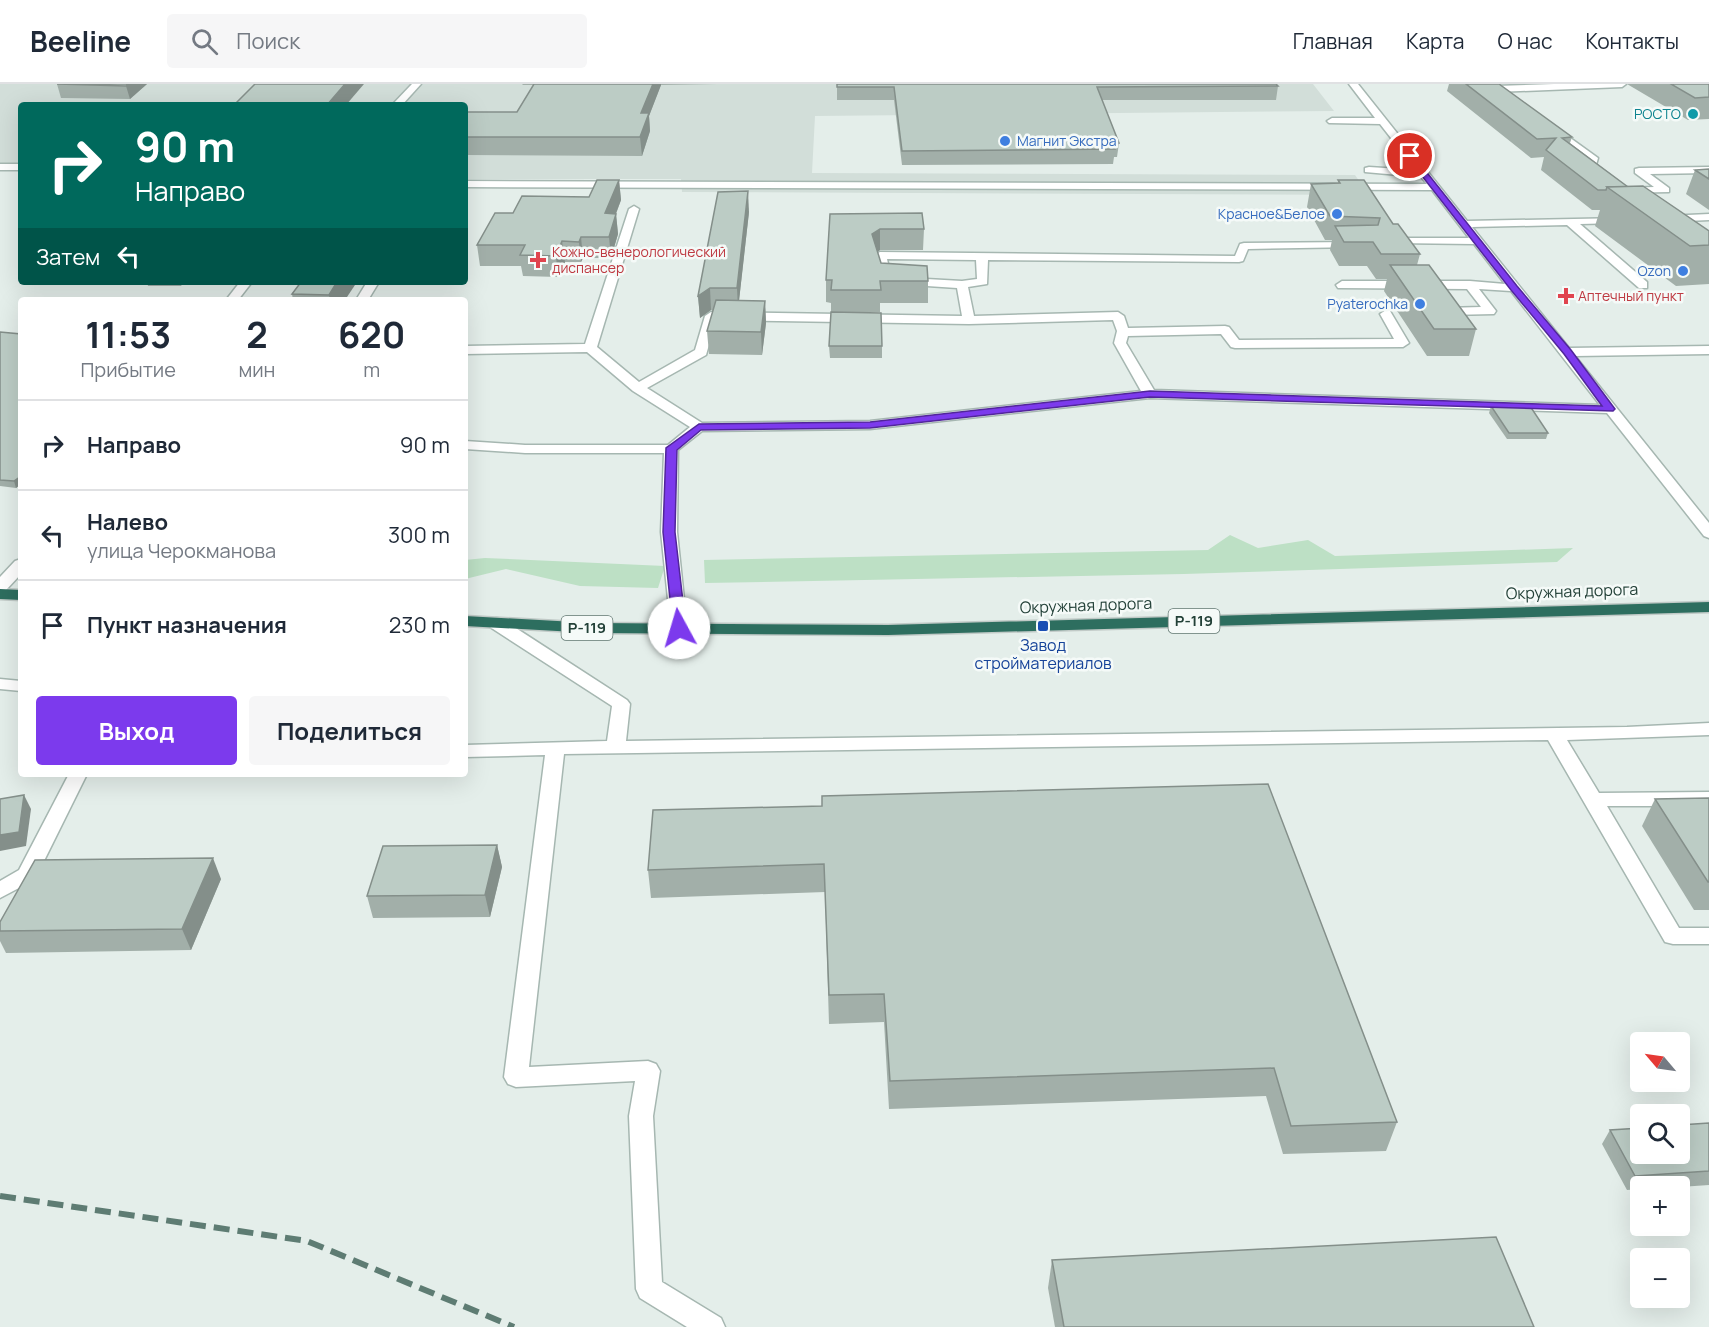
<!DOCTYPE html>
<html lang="ru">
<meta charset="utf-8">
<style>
:root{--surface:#fff;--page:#f6f6f7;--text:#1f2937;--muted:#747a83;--line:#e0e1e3;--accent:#7c3aed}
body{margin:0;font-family:Manrope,sans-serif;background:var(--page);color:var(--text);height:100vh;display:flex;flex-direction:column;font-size:22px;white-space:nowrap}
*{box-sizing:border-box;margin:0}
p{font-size:20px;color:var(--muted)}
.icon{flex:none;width:33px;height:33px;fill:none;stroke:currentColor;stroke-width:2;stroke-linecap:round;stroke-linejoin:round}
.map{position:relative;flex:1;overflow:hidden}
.side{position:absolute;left:18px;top:213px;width:450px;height:480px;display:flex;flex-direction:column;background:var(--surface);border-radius:6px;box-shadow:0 6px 24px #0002}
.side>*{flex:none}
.guide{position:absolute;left:18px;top:18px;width:450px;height:183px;border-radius:6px;box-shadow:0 6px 24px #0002;background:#00695c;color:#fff;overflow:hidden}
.needle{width:39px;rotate:299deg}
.tools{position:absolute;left:1630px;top:948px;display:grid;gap:12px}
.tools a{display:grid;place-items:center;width:60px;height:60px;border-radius:6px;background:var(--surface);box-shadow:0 6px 24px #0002;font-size:30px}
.pin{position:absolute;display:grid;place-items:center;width:51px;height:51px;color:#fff;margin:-26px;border:3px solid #fff;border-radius:50%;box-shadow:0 2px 6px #0007}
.me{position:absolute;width:66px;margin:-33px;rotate:354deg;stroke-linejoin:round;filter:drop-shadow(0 0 4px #0008)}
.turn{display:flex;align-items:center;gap:21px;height:126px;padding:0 18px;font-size:27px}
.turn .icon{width:78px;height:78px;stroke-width:2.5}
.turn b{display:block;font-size:42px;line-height:51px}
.then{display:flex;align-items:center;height:57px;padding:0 18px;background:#0003;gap:12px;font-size:22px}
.eta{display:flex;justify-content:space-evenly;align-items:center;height:102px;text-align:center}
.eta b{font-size:36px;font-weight:700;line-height:42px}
.primary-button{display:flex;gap:12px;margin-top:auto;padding:12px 18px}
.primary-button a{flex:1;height:69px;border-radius:6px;background:var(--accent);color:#fff;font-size:24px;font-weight:700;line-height:69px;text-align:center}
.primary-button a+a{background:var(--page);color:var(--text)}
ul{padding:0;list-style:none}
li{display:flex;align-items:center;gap:18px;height:90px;padding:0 18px;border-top:2px solid var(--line)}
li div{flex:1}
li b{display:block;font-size:22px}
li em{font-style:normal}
header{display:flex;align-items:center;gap:36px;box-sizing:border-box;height:84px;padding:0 30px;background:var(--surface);border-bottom:2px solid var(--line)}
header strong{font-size:28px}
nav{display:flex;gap:33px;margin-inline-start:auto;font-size:21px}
.search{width:420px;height:54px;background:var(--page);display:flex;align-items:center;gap:15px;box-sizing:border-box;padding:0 21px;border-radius:6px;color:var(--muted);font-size:22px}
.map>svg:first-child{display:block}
.built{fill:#d2ded9}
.green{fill:#bde0c5}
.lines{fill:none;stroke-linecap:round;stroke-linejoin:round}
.minor-casing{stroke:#a6b7b1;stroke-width:3}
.highway-casing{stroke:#c1cac7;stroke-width:3}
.minor{fill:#fff;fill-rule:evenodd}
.highway{fill:#2d6e5f;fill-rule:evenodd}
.rail{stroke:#5e7c73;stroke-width:6;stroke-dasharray:16 8;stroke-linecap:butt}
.wall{fill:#a2afa9}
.shaded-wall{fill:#848f8a}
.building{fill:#bcccc5;stroke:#848f8a;stroke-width:1.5}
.route{fill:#7c3aed;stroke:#51269a;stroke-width:1.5}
.culture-dot{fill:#0f9aa8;stroke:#f5faf8;stroke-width:2}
.shop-dot{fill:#3f7fe0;stroke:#f5faf8;stroke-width:2}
.health-dot{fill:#e0444e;stroke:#f5faf8;stroke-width:2}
.transit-dot{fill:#1a4fb4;stroke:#f5faf8;stroke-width:2}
.labels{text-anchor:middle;stroke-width:5;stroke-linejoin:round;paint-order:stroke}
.far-culture-label{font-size:14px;fill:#0d838f;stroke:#f5faf8;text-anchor:end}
.far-shop-label{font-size:14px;fill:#366cbe;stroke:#f5faf8;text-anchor:end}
.far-health-label{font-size:14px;fill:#be3a42;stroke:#f5faf8;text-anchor:start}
.shield{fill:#f5faf8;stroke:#627872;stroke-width:1.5}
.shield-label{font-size:15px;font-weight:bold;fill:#234138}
.street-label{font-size:16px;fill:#234138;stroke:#f5faf8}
.transit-label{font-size:16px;fill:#164399;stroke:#f5faf8}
</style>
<header>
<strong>Beeline</strong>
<div class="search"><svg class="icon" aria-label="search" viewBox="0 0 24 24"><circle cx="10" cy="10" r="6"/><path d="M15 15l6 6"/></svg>Поиск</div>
<nav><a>Главная</a><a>Карта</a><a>О нас</a><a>Контакты</a></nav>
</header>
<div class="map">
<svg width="1709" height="1243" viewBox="0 0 1709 1243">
<rect width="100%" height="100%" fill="#e4eeea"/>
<polygon class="built" points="0,0 1313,0 1334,27 815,32 812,89 1355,91 1369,111 682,108 681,95 465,95 465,21 21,21 21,86 0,86"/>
<g class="green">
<polygon points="1230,451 1258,464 1308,456 1335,472 1573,464 1557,478 1184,490 705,499 704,476 1208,466"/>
<polygon points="485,474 665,482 658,504 580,502 506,485 465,495 465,476"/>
</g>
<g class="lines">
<defs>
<g id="minor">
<polygon points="412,0 421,0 402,21 392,21"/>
<path d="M1349,0H1358L1467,137L1624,134V138L1620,139L1580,140L1647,198V204H1639L1567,141L1472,143L1569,264L1709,262V270L1575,272L1709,439V454L1704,452L1607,329L1150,314L870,345L702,347L678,366L677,448L687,544L679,549L671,544L661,448L664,369H525L465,365V357L525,361H668L690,343L633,307L587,268L465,270V262L585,260L629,125L634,122L639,125L597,263L639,298L695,266L705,232L711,228L962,232L957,204L882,199L874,171L880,168L1235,172L1240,160L1244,159L1355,158L1359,159V163L1248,165L1243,177L1239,178L988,176L987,200L968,203L974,232L1118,228L1124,232L1128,244L1225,242L1229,243L1239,256L1394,255L1380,230L1386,226L1390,227L1409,259L1403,263L1235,264L1231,263L1221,250L1128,252L1126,259L1154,306L1600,321L1511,207L1479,205L1496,227L1494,230L1449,231L1445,230V224L1481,223L1467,205L1338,204L1336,201L1342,197H1470L1505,200L1474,160L1393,159L1385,147L1387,145H1395L1401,154H1469L1432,106L465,103V97L1427,100L1421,93L1365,88V84L1369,83L1416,86L1380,40L1329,39L1327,37L1332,34H1375ZM887,175L976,176L977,195L962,197L891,193ZM716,236L969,240L1113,236L1117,247L1114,259L1141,307L870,337L702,339L647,304L706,271Z"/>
<polygon points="1554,0 1626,0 1622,3 1496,8 1491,5 1496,2"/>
<polygon points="1549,43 1555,43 1598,74 1596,81 1625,104 1654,103 1635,89 1635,85 1639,84 1709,83 1709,89 1650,90 1669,104 1669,108 1619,109 1587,84 1586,82 1589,77 1549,47"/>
<rect x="0" y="80" width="21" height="6"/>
<polygon points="1709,130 1709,136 1666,138 1661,135 1666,132"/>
<polygon points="240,198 252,198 238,216 226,216"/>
<polygon points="367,198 379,198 368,216 356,216"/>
<polygon points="21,475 21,490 6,506 0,508 0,493 15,477"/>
<polygon points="496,534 502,535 627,616 630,620 626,657 1627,643 1709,639 1709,651 1567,656 1599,709 1709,708 1709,722 1607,722 1679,844 1709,844 1709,860 1673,860 1665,858 1548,656 564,670 529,983 648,977 656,980 660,987 653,1032 662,1198 721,1234 725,1243 687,1243 640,1214 636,1205 629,1032 635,997 516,1003 508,1000 504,993 545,671 465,673 465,661 607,657 612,622 490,543 488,539"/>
<polygon points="0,595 21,597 21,607 0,605"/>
<polygon points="69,690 87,690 37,791 34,796 0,814 0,797 19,786"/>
</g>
<g id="highway">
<polygon points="0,505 21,506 21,516 0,515"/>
<polygon points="1709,518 1709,528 888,551 593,549 465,542 465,532 593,539 888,541"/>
</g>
</defs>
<use href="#minor" class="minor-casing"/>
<use href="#highway" class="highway-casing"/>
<use href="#minor" class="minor"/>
<use href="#highway" class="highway"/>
<polyline class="rail" points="0,1112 307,1157 514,1243"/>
</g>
<g class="wall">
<polygon points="57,0 147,0 130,15 61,14"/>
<polygon points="522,0 717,0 661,1 649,32 650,47 642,72 465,71 465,28 517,28 534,1 523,1"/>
<polygon points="837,0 1278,2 1276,16 1102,16 1119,59 1117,73 1114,73 1113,80 902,81 894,16 837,16"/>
<polygon points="1449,0 1499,0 1572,53 1570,59 1628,103 1709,147 1709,200 1676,202 1595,142 1600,126 1592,126 1541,86 1544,73 1531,74 1447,7"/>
<polygon points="1627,0 1709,0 1709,35 1688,36"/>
<polygon points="1709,85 1709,126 1686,110 1695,86"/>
<polygon points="619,96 621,116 616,130 618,150 611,174 583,174 581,178 565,178 558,193 523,192 521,182 480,182 477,161 513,129 589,113"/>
<polygon points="1338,96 1393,140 1420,170 1417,181 1476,245 1469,272 1427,272 1384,207 1387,195 1376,195 1367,182 1339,182 1330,166 1332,156 1325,156 1307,123 1311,100 1338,100"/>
<polygon points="749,128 739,216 765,217 766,239 762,271 709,270 707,247 713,226 711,226 700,234 698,212"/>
<polygon points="830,130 924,145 923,166 880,166 877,168 881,179 928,197 928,219 880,219 880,228 831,228 831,219 826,218 826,196"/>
<polygon points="147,198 184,198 181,202 148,202"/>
<polygon points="301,198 345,216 293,216 292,210"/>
<polygon points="0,248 21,250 21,400 16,404 0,402"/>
<polygon points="829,262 882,262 882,274 830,274"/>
<polygon points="1491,322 1548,349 1546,355 1507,355 1489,329"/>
<polygon points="1709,714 1709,826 1694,826 1642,742 1655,715"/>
<polygon points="822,722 1397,1038 1386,1067 1283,1070 1266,1012 889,1025 884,938 829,940 825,808 651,814 648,786"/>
<polygon points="497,761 502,783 490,833 373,834 367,812"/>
<polygon points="221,795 191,866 6,869 0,857 0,838"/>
<polygon points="1709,1039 1709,1101 1680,1103 1641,1102 1641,1105 1627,1106 1602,1060 1610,1046"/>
<polygon points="1052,1176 1534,1243 1055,1243 1048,1204"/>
</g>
<g class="shaded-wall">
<polygon points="128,0 147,0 130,15 126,2"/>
<polygon points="345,0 364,0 346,21 327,21"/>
<polygon points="653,0 661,0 661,1 649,32 650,47 642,72 640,53 641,29"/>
<polygon points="619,96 621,116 608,150 605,129"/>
<polygon points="748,107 749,128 738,226 737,204"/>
<polygon points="616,130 618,150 611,174 609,153"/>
<polygon points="880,145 880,166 872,172 872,150"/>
<polygon points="581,153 583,174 581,178 579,158"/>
<polygon points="562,157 565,178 558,193 556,172"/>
<polygon points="337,198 357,198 345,216 330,216 329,211"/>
<polygon points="710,204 711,226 700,234 698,212"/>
<polygon points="765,217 766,239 762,271 761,248"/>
<polygon points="21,392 21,400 16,404 14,397"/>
<polygon points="24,711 31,725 26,762 0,767 0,751"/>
<polygon points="497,761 502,783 490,833 485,811"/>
<polygon points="213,774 221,795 191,866 182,845"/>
</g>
<g class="building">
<polygon points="57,0 128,0 126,2"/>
<polygon points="255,0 345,0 327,21 234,21"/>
<polygon points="534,0 653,0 641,29 649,29 640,53 465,53 465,28 517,28"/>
<polygon points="837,0 1276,0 1278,2 1097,3 1119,59 1112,59 1115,65 902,67 894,3 837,3"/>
<polygon points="1466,0 1499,0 1572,53 1562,54 1628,103 1607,103 1606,106 1598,106 1546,66 1556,54 1537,55"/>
<polygon points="1671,0 1709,0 1709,13 1695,14"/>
<polygon points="1709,85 1709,95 1695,86"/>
<polygon points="597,96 619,96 605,129 616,130 609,153 581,153 579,158 562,157 556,172 520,171 525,161 477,161 495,129 513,129 522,112 589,113"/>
<polygon points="1338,96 1364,96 1393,140 1398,140 1420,170 1381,170 1373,158 1344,158 1335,142 1378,141 1380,134 1330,132 1311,100 1340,99"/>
<polygon points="1643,102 1709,147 1709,161 1690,162 1607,103"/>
<polygon points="748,107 737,204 710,204 698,212 718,108"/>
<polygon points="922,129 924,145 880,145 872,150 881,179 927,182 928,197 880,197 881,206 831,206 832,196 826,196 830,130"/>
<polygon points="1390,181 1429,181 1476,245 1434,245"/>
<polygon points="301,198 337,198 329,211 292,210"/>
<polygon points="716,216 765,217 761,248 707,247"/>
<polygon points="831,228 881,229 882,262 829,262"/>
<polygon points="0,248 21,250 21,392 14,397 0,396"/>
<polygon points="1491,322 1530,322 1548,349 1509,349"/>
<polygon points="1268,700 1397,1038 1291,1042 1274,984 890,997 884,910 829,911 824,780 648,786 653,726 822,722 822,712"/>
<polygon points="24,711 19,748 0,751 0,715"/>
<polygon points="1709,714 1709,798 1708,798 1655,715"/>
<polygon points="497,761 485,811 367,812 383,762"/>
<polygon points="213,774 182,845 0,847 0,838 35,776"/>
<polygon points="1709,1039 1709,1087 1635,1092 1610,1046 1641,1044 1641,1070 1680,1070 1680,1041"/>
<polygon points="1496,1153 1534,1243 1064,1243 1052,1176"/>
</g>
<polygon class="route" points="1408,71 1413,71 1517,202 1571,266 1615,325 1613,327 1150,313 870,344 701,346 677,366 675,448 686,544 679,548 673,544 663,448 666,364 699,340 870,338 1150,307 1602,322 1564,270 1511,206 1408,74"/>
<circle class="culture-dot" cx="1693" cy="30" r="6"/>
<g class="shop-dot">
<circle cx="1005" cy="57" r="6"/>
<circle cx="1337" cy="130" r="6"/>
<circle cx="1683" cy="187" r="6"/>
<circle cx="1420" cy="220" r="6"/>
</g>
<g class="health-dot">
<path d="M535 167h6v6h6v6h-6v6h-6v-6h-6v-6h6z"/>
<path d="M1563 203h6v6h6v6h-6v6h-6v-6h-6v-6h6z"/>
</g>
<rect class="transit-dot" x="1037" y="536" width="12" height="12" rx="3"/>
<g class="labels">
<g class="far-culture-label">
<text x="1681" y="35">РОСТО</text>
</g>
<g class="far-shop-label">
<text x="1017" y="62" text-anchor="start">Магнит Экстра</text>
<text x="1325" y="135">Красное&amp;Белое</text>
<text x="1671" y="192">Ozon</text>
<text x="1408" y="225">Pyaterochka</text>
</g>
<g class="far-health-label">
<text x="552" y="173">Кожно-венерологический<tspan x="552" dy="16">диспансер</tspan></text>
<text x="1578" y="217">Аптечный пункт</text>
</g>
<g class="shield">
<rect x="1168.5" y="525" width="51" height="24" rx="4.5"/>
<rect x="561.5" y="532" width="51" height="24" rx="4.5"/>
</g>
<g class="shield-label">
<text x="1194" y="542">Р-119</text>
<text x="587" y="549">Р-119</text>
</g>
<g class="street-label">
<text transform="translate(1572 507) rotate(-2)" y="6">Окружная дорога</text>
<text transform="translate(1086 521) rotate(-2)" y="6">Окружная дорога</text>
</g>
<g class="transit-label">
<text x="1043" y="567">Завод<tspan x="1043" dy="18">стройматериалов</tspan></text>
</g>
</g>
</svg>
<div class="tools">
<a><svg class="needle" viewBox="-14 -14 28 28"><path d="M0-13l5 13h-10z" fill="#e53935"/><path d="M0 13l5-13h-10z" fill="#747a83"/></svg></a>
<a><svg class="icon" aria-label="search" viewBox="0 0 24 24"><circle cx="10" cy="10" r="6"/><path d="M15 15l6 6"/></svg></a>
<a>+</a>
<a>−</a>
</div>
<div class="pin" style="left:1410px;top:72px;background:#d93025"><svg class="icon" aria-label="arrive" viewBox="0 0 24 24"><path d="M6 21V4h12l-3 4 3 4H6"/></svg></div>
<svg class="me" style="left:679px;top:544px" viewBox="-20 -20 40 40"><circle r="19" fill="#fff"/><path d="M0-13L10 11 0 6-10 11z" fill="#7c3aed"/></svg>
<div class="guide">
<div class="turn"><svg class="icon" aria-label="right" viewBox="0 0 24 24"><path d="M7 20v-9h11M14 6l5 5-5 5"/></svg><div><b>90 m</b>Направо</div></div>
<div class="then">Затем<svg class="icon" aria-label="left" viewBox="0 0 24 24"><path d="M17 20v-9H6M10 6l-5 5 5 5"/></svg></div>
</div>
<section class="side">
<div class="eta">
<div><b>11:53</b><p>Прибытие</p></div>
<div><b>2</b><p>мин</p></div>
<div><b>620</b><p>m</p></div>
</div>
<ul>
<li><svg class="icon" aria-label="right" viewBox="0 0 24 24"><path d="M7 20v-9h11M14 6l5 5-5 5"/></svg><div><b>Направо</b></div><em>90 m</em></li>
<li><svg class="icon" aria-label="left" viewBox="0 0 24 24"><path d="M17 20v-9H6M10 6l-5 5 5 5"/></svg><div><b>Налево</b><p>улица Черокманова</p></div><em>300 m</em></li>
<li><svg class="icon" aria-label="arrive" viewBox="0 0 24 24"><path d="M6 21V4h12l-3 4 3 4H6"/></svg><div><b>Пункт назначения</b></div><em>230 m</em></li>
</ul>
<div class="primary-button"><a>Выход</a><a>Поделиться</a></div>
</section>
</div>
